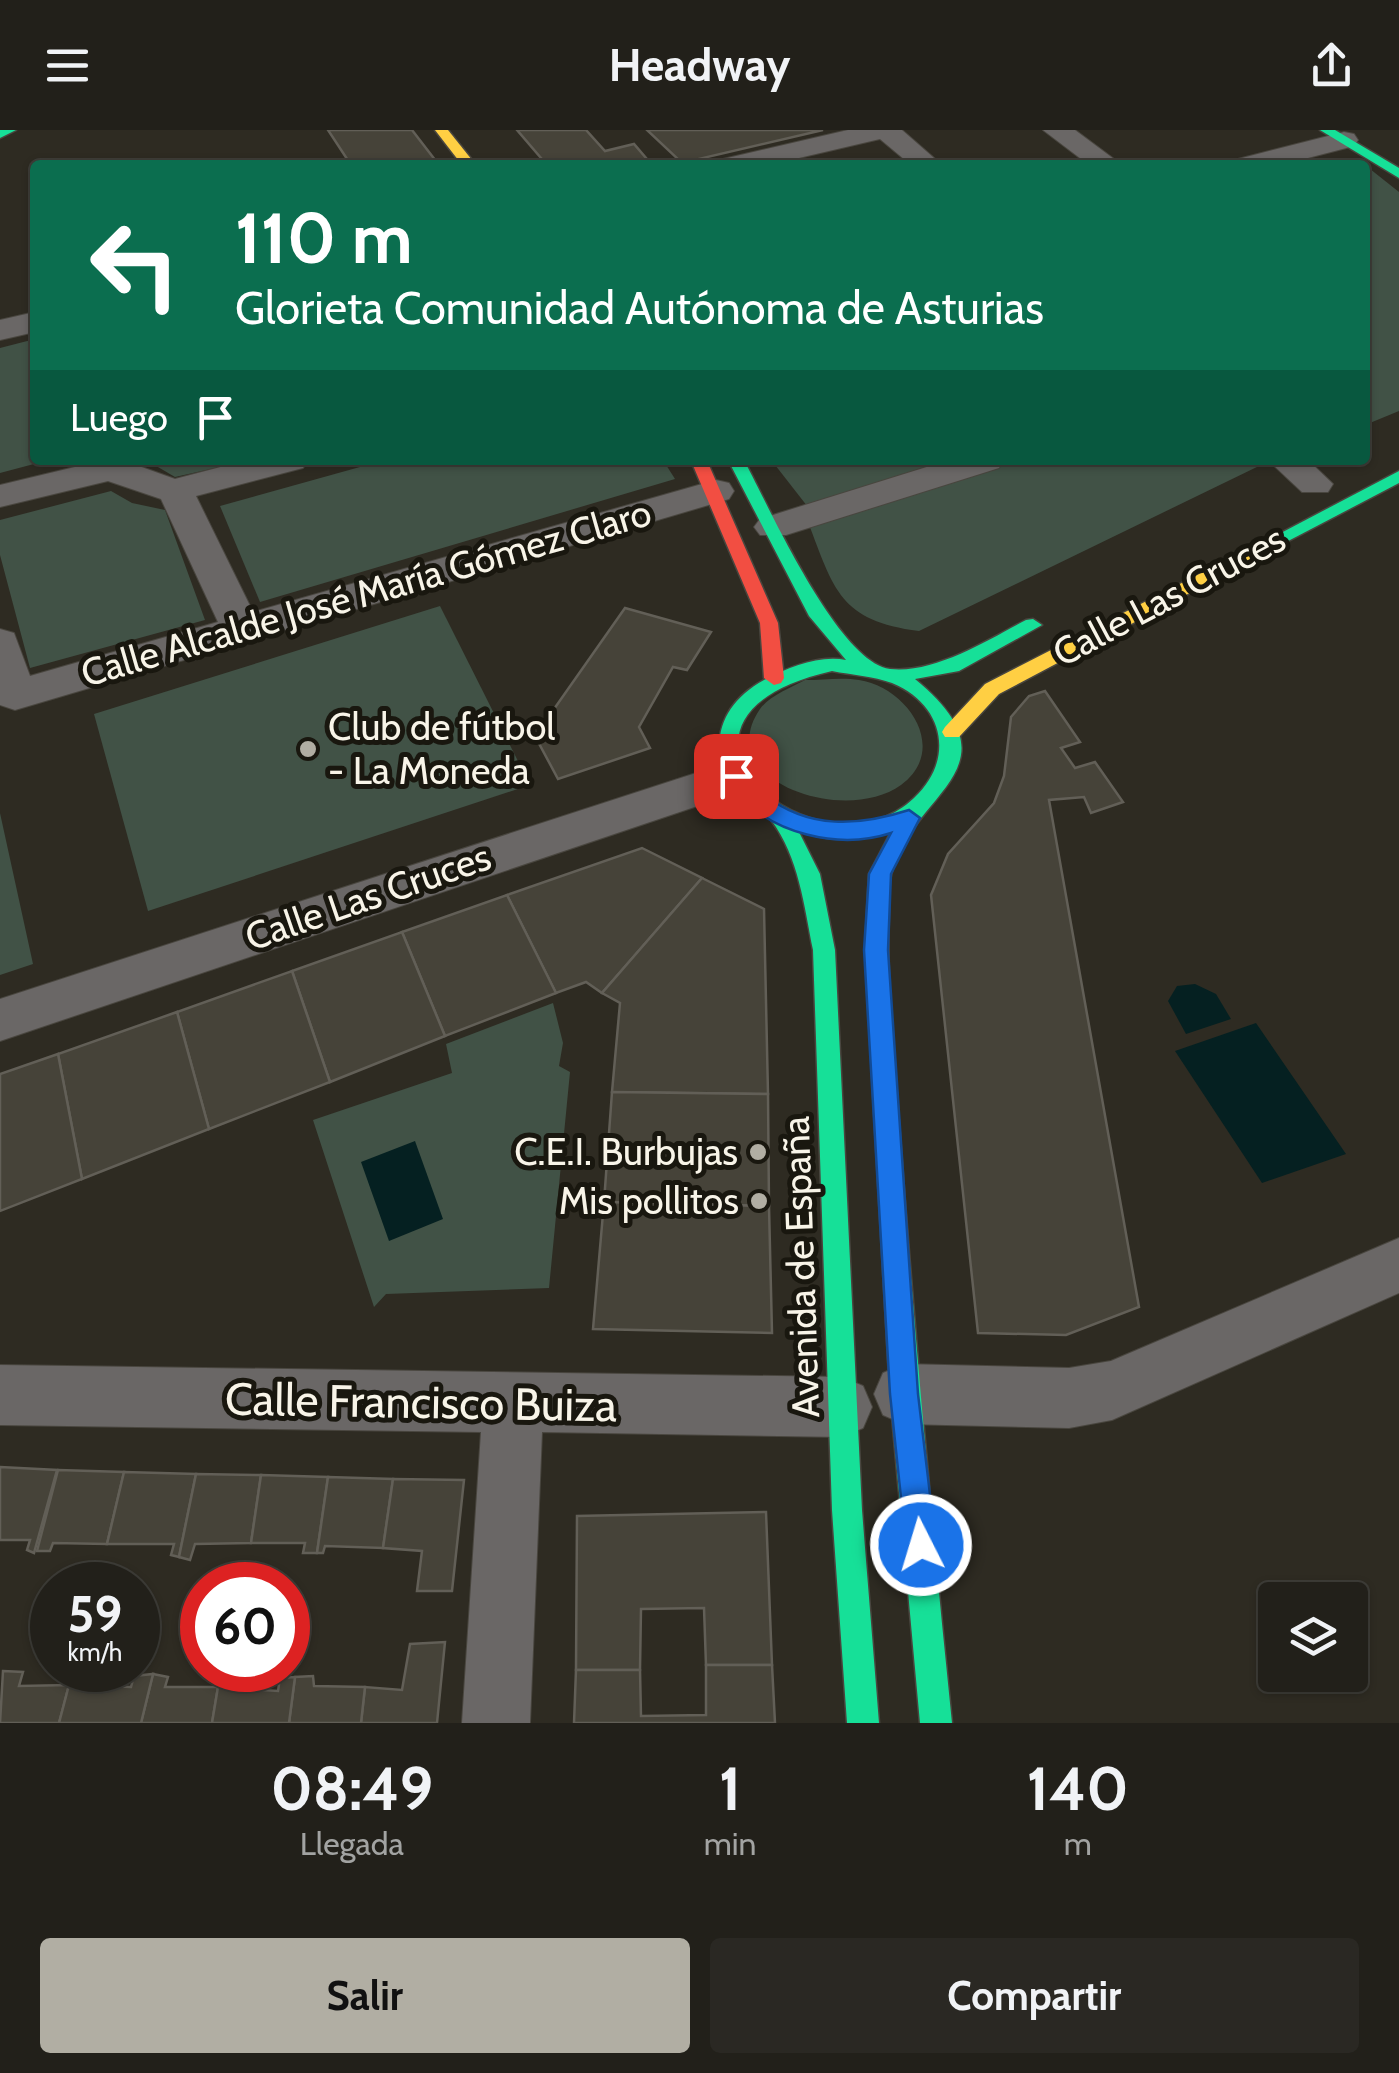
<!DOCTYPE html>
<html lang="es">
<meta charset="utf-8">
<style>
:root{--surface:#22201a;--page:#2a2823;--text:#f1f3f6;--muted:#a2a3a2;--line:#3f3e39;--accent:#b1aea3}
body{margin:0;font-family:Cabin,sans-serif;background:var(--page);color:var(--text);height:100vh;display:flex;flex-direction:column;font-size:38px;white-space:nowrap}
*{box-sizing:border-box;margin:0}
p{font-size:32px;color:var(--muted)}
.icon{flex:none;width:55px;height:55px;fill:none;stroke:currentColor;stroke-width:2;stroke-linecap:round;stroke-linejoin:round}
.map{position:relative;height:1593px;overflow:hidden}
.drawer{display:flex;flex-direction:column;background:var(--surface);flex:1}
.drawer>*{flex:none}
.top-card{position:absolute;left:30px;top:30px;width:1340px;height:305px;border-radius:10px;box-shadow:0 2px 8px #0004,0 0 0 2px var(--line);background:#0b6e4f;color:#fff;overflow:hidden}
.tools{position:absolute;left:1258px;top:1452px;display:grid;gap:20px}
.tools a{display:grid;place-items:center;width:110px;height:110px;border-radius:10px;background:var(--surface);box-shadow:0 2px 8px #0004,0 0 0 2px var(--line);font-size:50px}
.speed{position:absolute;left:30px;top:1432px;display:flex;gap:20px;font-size:50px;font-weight:700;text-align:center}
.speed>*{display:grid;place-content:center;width:130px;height:130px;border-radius:50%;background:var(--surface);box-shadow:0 2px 8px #0004,0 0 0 2px var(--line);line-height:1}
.speed small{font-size:25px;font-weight:400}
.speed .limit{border:15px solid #d22;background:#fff;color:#111}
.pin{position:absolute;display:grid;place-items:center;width:85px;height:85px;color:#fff;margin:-42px;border-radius:20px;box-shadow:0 5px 15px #0006}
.me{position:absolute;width:110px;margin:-55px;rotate:355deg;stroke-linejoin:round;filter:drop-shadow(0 0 8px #0008)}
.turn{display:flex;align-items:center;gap:35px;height:210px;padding:0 40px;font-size:45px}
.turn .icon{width:130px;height:130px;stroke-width:2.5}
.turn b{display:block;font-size:70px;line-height:85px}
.then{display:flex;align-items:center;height:95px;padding:0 40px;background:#0003;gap:20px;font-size:38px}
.eta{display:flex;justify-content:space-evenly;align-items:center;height:170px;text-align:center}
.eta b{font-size:60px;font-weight:800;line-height:70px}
.cta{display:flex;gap:20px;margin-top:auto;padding:20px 40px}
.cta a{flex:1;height:115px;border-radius:10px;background:var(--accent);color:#111;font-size:40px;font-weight:800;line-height:115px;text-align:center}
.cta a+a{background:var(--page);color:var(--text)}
header{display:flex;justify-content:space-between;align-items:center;height:130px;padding:0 40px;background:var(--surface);font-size:45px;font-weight:800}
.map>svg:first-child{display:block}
.green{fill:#415246}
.water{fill:#052021}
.building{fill:#464339;stroke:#625f57;stroke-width:2.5}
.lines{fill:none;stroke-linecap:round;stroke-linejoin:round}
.street-casing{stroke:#49463f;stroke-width:2}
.fast-casing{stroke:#49463f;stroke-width:3}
.slow-casing{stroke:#49463f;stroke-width:3}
.jam-casing{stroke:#49463f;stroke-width:3}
.street{fill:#6a6766;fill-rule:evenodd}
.fast{fill:#16e098;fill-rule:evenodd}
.slow{fill:#ffcf43;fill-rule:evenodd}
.jam{fill:#f24e42;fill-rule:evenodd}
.route{fill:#1a73e8;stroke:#114b97;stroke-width:2.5}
.poi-dot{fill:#b1aea3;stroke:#19170f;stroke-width:4}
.labels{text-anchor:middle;stroke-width:10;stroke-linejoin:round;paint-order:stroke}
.street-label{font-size:38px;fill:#f8f4e8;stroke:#19170f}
.poi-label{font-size:38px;fill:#f8f4e8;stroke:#19170f;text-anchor:end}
.near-street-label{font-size:45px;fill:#f8f4e8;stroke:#19170f}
</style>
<header><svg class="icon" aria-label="menu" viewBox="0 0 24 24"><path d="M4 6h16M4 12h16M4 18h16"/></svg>Headway<svg class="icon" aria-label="share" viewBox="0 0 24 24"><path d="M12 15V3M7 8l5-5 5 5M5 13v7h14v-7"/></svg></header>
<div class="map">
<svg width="1399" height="1593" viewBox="0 0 1399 1593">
<rect width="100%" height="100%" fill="#2e2b22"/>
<g class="green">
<polygon points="1365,35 1399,62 1399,281 1365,295"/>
<polygon points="35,209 35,330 49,330 0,343 0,218"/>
<polygon points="146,330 251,330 175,347"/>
<polygon points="385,330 663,330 675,349 260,472 220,376"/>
<polygon points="775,330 971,330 811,381 772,331"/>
<path d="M1010,330H1255L1261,335L919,501C840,491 834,460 808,392Z"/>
<polygon points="111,361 132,373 165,380 205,490 30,538 0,425 0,390"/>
<polygon points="440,476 530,655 148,781 94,584"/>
<path d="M805,550C823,550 842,547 859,550C907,557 950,619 901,655C844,696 711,650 760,579C769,566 792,557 805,550Z"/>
<polygon points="0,683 33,834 0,845"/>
<polygon points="553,873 563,913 559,936 570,942 549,1158 386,1164 374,1177 313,990 452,943 446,914"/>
</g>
<g class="water">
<polygon points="1195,854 1216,864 1231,889 1186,904 1168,871 1177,856"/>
<polygon points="1256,893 1346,1024 1262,1053 1175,921"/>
<polygon points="415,1011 443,1089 389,1111 361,1032"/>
</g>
<g class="building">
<polygon points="328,0 412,0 439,35 351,35"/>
<polygon points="517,0 586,0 605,21 634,14 652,35 547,35"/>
<polygon points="647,0 823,0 682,33"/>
<polygon points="625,478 711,502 687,540 673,537 639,597 650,618 558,649 535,606"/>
<polygon points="1045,561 1080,612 1061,618 1075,638 1095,632 1123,672 1091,683 1084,667 1049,670 1139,1177 1066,1205 978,1203 931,765 948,724 994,673 1004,646 1011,587 1029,566"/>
<polygon points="642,718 702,748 602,863 586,852 556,863 507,765"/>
<polygon points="702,748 764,779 768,964 612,962 620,873 602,863"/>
<polygon points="507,765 556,863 445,906 402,802"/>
<polygon points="402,802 445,906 330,952 292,841"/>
<polygon points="292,841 330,952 209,999 177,882"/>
<polygon points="177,882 209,999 82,1049 58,924"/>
<polygon points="58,924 82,1049 0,1081 0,944"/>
<polygon points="612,962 768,964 769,1076 604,1072"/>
<polygon points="604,1072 769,1076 772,1203 593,1199"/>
<polygon points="0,1337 57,1340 34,1423 27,1420 30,1410 0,1410"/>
<polygon points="58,1340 124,1342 107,1414 53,1413 50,1421 37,1421"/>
<polygon points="124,1342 196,1344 179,1427 171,1425 174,1414 107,1414"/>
<polygon points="196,1344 261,1345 251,1413 195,1414 190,1430 179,1427"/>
<polygon points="261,1345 328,1347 317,1423 303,1423 305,1413 251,1413"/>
<polygon points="328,1347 393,1349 383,1418 325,1416 323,1423 317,1423"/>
<polygon points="393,1349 464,1350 452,1461 417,1461 422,1421 383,1418"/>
<polygon points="766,1382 772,1535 706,1535 704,1478 641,1479 640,1540 576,1540 577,1386"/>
<polygon points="445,1512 437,1593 361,1593 365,1557 402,1560 410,1514"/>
<polygon points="706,1535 772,1535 775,1593 574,1593 576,1540 640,1540 641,1586 706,1585"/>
<polygon points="3,1541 23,1542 19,1556 69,1555 59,1593 0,1593"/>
<polygon points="153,1544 168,1547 165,1557 218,1557 212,1593 141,1593"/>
<polygon points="153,1544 141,1593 59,1593 69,1555 131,1557 134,1546"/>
<polygon points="313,1546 314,1556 365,1557 361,1593 289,1593 295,1547"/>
<polygon points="295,1547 289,1593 212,1593 218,1557 278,1561 280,1548"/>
</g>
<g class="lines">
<defs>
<g id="street">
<polygon points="848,0 902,0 942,35 911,35 880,9 769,35 719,35 723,29"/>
<polygon points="1043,0 1075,0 1122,35 1089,35"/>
<polygon points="1344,2 1354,4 1358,10 1354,16 1281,35 1234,35 1238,29"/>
<polygon points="35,182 35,202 0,210 0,190"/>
<polygon points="104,330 125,331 175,349 247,330 308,330 303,338 196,366 253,482 716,350 729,353 734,361 729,369 15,580 0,575 0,499 14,503 30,546 218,492 161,369 108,351 0,377 0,355"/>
<polygon points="949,330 1004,330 999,338 786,405 760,405 754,397 760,389"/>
<polygon points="1268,330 1308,330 1333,354 1328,362 1302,362"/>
<polygon points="736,630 751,634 758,646 751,658 0,911 0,869"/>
<polygon points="1399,1108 1399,1163 1112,1290 1069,1298 904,1294 883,1285 874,1264 883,1243 904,1234 1069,1238 1111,1231"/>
<polygon points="0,1235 842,1247 863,1256 872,1277 863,1298 842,1307 542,1302 530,1593 462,1593 481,1302 0,1295"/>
</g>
<g id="fast">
<polygon points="0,0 16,0 0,8"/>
<polygon points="1320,0 1335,0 1399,38 1399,48"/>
<path d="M728,330H744C769,377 838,532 890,539C934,544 988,510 1026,490L1033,489L1042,495L959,541L915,549C1024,639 910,662 891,745C888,757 890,771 889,783C886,849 894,915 898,980C913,1185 931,1389 952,1593H920L890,1264L865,820L869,744L891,702C859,710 830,714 798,700L820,744L835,820L862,1380L879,1593H847L832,1380L813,820C804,776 799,727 771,690C764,681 750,677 741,667C704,624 716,575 766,549C790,537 819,525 846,530L809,486ZM832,541C852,545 873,546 892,553C945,575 955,630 914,668C819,758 621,589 832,541Z"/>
<polygon points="1399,341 1399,353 1252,430 1246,432 1237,426"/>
</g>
<g id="slow">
<polygon points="435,0 448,0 476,35 462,35"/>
<polygon points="1246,420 1255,426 1252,430 999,564 959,607 945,607 942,602 945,597 985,554"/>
</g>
<polygon id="jam" points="694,330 708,333 778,493 784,548 781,553 774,555 764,548 760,493 692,333"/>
</defs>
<use href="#street" class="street-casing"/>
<use href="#fast" class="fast-casing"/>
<use href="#slow" class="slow-casing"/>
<use href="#jam" class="jam-casing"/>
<use href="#street" class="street"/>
<use href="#fast" class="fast"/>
<use href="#slow" class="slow"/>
<use href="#jam" class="jam"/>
</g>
<path class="route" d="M736,638C749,643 754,656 765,665C809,700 859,696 909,680L920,688L891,744L888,820L918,1264L936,1415L931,1426L921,1430L910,1426L906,1415L890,1264L864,820L869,744L891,703C839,720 770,704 736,661C729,653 726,650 729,641Z"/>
<g class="poi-dot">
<circle cx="308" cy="619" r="10"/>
<circle cx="758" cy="1022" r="10"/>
<circle cx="759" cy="1071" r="10"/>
</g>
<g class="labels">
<g class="street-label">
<text transform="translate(366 463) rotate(-16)" y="13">Calle Alcalde José María Gómez Claro</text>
<text transform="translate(1169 466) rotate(-28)" y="13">Calle Las Cruces</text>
<text transform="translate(368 767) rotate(-19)" y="13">Calle Las Cruces</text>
<text transform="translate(801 1137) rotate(-92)" y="13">Avenida de España</text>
</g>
<g class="poi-label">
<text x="328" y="610" text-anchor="start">Club de fútbol<tspan x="328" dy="44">- La Moneda</tspan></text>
<text x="738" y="1035">C.E.I. Burbujas</text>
<text x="739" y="1084">Mis pollitos</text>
</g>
<g class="near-street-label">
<text transform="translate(421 1272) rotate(1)" y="16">Calle Francisco Buiza</text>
</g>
</g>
</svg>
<div class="tools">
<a><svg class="icon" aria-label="layers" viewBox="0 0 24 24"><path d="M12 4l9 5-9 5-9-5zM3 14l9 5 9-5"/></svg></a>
</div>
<div class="speed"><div>59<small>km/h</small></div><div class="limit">60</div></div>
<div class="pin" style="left:736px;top:646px;background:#d93025"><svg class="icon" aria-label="arrive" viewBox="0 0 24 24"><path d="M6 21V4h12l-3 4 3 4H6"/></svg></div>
<svg class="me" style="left:921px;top:1415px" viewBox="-20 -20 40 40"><circle r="17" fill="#1a73e8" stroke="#fff" stroke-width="3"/><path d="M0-11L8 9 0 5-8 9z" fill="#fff"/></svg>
<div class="top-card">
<div class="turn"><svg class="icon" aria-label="left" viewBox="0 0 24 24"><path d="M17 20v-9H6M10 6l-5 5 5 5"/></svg><div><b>110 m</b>Glorieta Comunidad Autónoma de Asturias</div></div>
<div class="then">Luego<svg class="icon" aria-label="arrive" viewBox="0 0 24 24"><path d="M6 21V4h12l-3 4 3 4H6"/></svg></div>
</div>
</div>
<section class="drawer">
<div class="eta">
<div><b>08:49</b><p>Llegada</p></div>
<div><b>1</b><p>min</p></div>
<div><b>140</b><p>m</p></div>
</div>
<div class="cta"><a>Salir</a><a>Compartir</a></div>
</section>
